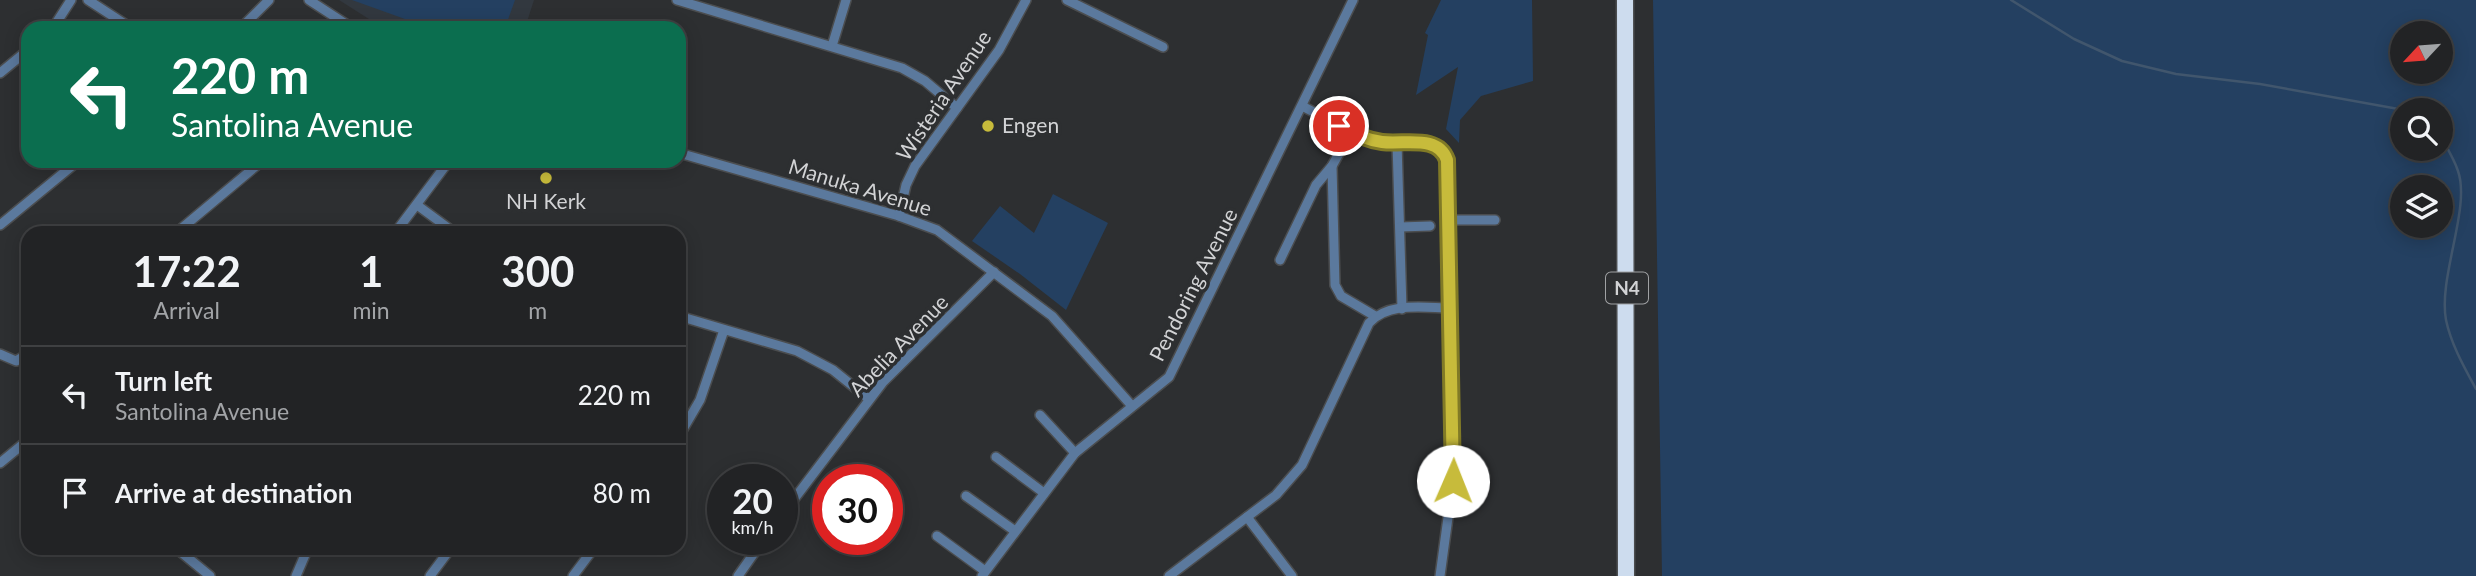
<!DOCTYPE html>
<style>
:root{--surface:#222325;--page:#2e2f32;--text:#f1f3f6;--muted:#a2a4a7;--line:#3f4042}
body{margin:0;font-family:Lato,sans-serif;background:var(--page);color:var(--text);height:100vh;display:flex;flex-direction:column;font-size:26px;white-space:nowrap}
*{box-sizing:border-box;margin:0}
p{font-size:23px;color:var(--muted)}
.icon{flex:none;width:38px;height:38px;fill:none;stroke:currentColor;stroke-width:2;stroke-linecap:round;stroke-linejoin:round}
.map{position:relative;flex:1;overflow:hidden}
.drawer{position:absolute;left:21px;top:226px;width:665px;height:329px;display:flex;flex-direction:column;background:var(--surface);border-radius:21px;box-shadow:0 4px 18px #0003,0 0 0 2px var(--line)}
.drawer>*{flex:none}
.guide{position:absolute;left:21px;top:21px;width:665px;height:147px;border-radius:21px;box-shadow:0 4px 18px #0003,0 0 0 2px var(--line);background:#0b6e4f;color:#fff;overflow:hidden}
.needle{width:46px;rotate:244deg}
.buttons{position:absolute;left:2390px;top:21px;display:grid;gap:14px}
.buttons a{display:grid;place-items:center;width:63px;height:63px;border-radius:50%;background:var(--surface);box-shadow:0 4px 18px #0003,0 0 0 2px var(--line);font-size:35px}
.speed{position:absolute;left:707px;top:464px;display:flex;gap:14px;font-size:35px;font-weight:700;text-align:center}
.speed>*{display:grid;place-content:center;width:91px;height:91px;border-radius:50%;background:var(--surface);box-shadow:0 4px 18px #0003,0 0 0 2px var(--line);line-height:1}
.speed small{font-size:18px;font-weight:400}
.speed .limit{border:10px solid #d22;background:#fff;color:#111}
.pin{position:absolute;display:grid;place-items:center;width:60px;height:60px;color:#fff;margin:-30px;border:4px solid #fff;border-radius:50%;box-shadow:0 2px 7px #0007}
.me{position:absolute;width:77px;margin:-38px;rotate:1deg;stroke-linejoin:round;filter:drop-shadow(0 0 5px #0008)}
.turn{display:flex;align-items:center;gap:24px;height:147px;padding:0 35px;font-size:32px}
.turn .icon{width:91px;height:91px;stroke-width:2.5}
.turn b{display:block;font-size:49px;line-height:60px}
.eta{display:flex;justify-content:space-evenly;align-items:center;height:119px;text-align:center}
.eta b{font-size:42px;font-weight:700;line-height:49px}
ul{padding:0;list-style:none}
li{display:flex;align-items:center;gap:21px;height:98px;padding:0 35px;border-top:2px solid var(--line)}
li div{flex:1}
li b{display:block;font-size:26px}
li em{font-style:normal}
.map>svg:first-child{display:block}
.built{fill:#32383f}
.green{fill:#244061;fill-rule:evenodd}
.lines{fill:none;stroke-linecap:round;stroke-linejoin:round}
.stream{stroke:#41566d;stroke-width:2.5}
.street-casing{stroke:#4b4d4f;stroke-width:12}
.highway-casing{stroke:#4b4d4f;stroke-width:19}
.street{stroke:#5b799d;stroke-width:9}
.highway{stroke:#cddcee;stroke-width:16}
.route-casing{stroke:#817a26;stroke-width:18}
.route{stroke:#c7bb3b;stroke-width:12}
.poi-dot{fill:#c7bb3b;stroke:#2d2f31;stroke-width:2.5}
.labels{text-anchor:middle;stroke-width:7;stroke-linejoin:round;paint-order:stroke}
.shield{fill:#2d2f31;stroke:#a0a2a4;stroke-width:2}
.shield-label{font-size:19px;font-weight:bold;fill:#d2d3d5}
.street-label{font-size:21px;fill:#d2d3d5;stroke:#2d2f31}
.poi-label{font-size:21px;fill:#d2d3d5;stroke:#2d2f31;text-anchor:start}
</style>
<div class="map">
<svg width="2476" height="576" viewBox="0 0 2476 576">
<rect width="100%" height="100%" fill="#2d2f31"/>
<polygon class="built" points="339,0 534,0 525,28 383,28"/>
<g class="green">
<polygon points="352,0 515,0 505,28 430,28"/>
<polygon points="1441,0 1532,0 1533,81 1481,96 1460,120 1459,143 1446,129 1458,67 1416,95 1428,35 1425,33"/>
<path d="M1653,0H2476V576H1662ZM2403,33H2441V72H2403ZM2403,110H2441V149H2403ZM2403,187H2441V226H2403Z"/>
<polygon points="1053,194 1108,223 1066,310 1020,274 972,241 1000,206 1034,233"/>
</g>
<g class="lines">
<g class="stream">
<polyline points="2011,0 2074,39 2122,61 2176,74 2260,84 2404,110"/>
<path d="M2441,137C2447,148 2454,159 2458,171C2471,208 2438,277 2446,320C2451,344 2464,367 2476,389"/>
</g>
<defs>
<g id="street">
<polyline points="88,0 131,28"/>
<polyline points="309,0 352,28"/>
<polyline points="677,0 902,68 925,81 957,108"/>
<polyline points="1067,0 1163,47"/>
<polyline points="53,28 71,0"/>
<polyline points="241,28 269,0"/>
<polyline points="832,46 846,0"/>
<polyline points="0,73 28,50"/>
<polyline points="1302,106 1364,138 1432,144 1442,149 1447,160 1454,420 1453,481 1440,576"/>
<polyline points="1397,143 1402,309"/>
<polyline points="679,153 899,216 937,230 1052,316 1132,406"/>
<polyline points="1332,166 1335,285 1341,296 1375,316"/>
<polyline points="417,205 455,233"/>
<polyline points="899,216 906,185 915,166 999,50 1026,0"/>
<polyline points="1450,220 1495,220"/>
<polyline points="0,225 78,161"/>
<polyline points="1400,227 1430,226"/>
<polyline points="176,233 262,161"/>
<polyline points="395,233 449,161"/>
<polyline points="1280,260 1316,185 1332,166 1351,132"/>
<polyline points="679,316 797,351 833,370 869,399"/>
<polyline points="0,354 16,361 28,354"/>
<polyline points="1040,415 1075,453"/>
<polyline points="679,436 700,400 724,330"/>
<polyline points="996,457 1044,493"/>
<polyline points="0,463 28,440"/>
<polyline points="966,496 1015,531"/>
<polyline points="782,515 883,382 994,272"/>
<polyline points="1247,517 1292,576"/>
<polyline points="937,536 985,571"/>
<polyline points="176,548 210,576"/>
<polyline points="296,576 308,548"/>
<polyline points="430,576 451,548"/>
<polyline points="573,576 594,548"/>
<polyline points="738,576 764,539"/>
<polyline points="982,576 1075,453 1169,377 1353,0"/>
<path d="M1169,576L1276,495L1302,465L1369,323C1389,301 1425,308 1451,308"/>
</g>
<polyline id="highway" points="1625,0 1626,576"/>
</defs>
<use href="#street" class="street-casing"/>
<use href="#highway" class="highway-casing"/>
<use href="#street" class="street"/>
<use href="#highway" class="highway"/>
</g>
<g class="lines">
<defs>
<path id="route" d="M1339,126C1353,133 1366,140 1382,142C1404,145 1438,134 1447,160L1453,481"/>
</defs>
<use href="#route" class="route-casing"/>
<use href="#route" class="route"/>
</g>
<g class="poi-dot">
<circle cx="988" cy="126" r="7"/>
<circle cx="546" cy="178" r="7"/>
</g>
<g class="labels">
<rect class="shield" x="1606" y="272.5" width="42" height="31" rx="5"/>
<g class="shield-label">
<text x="1627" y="295">N4</text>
</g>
<g class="street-label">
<text transform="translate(944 96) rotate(-56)" y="7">Wisteria Avenue</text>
<text transform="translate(860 188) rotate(17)" y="7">Manuka Avenue</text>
<text transform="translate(1194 285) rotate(-63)" y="7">Pendoring Avenue</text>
<text transform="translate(899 346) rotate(-46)" y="7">Abelia Avenue</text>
</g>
<g class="poi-label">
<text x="1002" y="133">Engen</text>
<text x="546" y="209" text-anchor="middle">NH Kerk</text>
</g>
</g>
</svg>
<div class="buttons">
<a><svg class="needle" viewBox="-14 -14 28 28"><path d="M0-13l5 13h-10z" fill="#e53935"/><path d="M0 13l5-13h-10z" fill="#a2a4a7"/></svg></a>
<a><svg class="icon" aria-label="search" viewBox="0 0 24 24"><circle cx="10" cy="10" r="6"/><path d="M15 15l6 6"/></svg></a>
<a><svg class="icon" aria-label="layers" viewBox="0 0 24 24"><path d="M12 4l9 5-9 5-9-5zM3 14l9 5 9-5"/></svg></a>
</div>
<div class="speed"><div>20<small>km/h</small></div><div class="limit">30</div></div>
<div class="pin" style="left:1339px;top:126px;background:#d93025"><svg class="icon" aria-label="arrive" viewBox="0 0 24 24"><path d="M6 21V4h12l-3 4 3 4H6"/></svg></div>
<svg class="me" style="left:1453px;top:481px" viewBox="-20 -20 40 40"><circle r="19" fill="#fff"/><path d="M0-13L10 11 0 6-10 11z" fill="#c7bb3b"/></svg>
<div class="guide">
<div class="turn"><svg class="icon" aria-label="left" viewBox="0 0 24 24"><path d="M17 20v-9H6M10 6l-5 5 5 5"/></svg><div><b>220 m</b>Santolina Avenue</div></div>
</div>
<section class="drawer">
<div class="eta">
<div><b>17:22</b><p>Arrival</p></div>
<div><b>1</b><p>min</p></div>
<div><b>300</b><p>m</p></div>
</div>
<ul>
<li><svg class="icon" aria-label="left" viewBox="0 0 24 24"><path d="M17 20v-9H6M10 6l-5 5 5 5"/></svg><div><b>Turn left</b><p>Santolina Avenue</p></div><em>220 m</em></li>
<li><svg class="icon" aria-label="arrive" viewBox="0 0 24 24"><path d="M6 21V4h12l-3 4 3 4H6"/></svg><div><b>Arrive at destination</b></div><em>80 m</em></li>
</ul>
</section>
</div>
